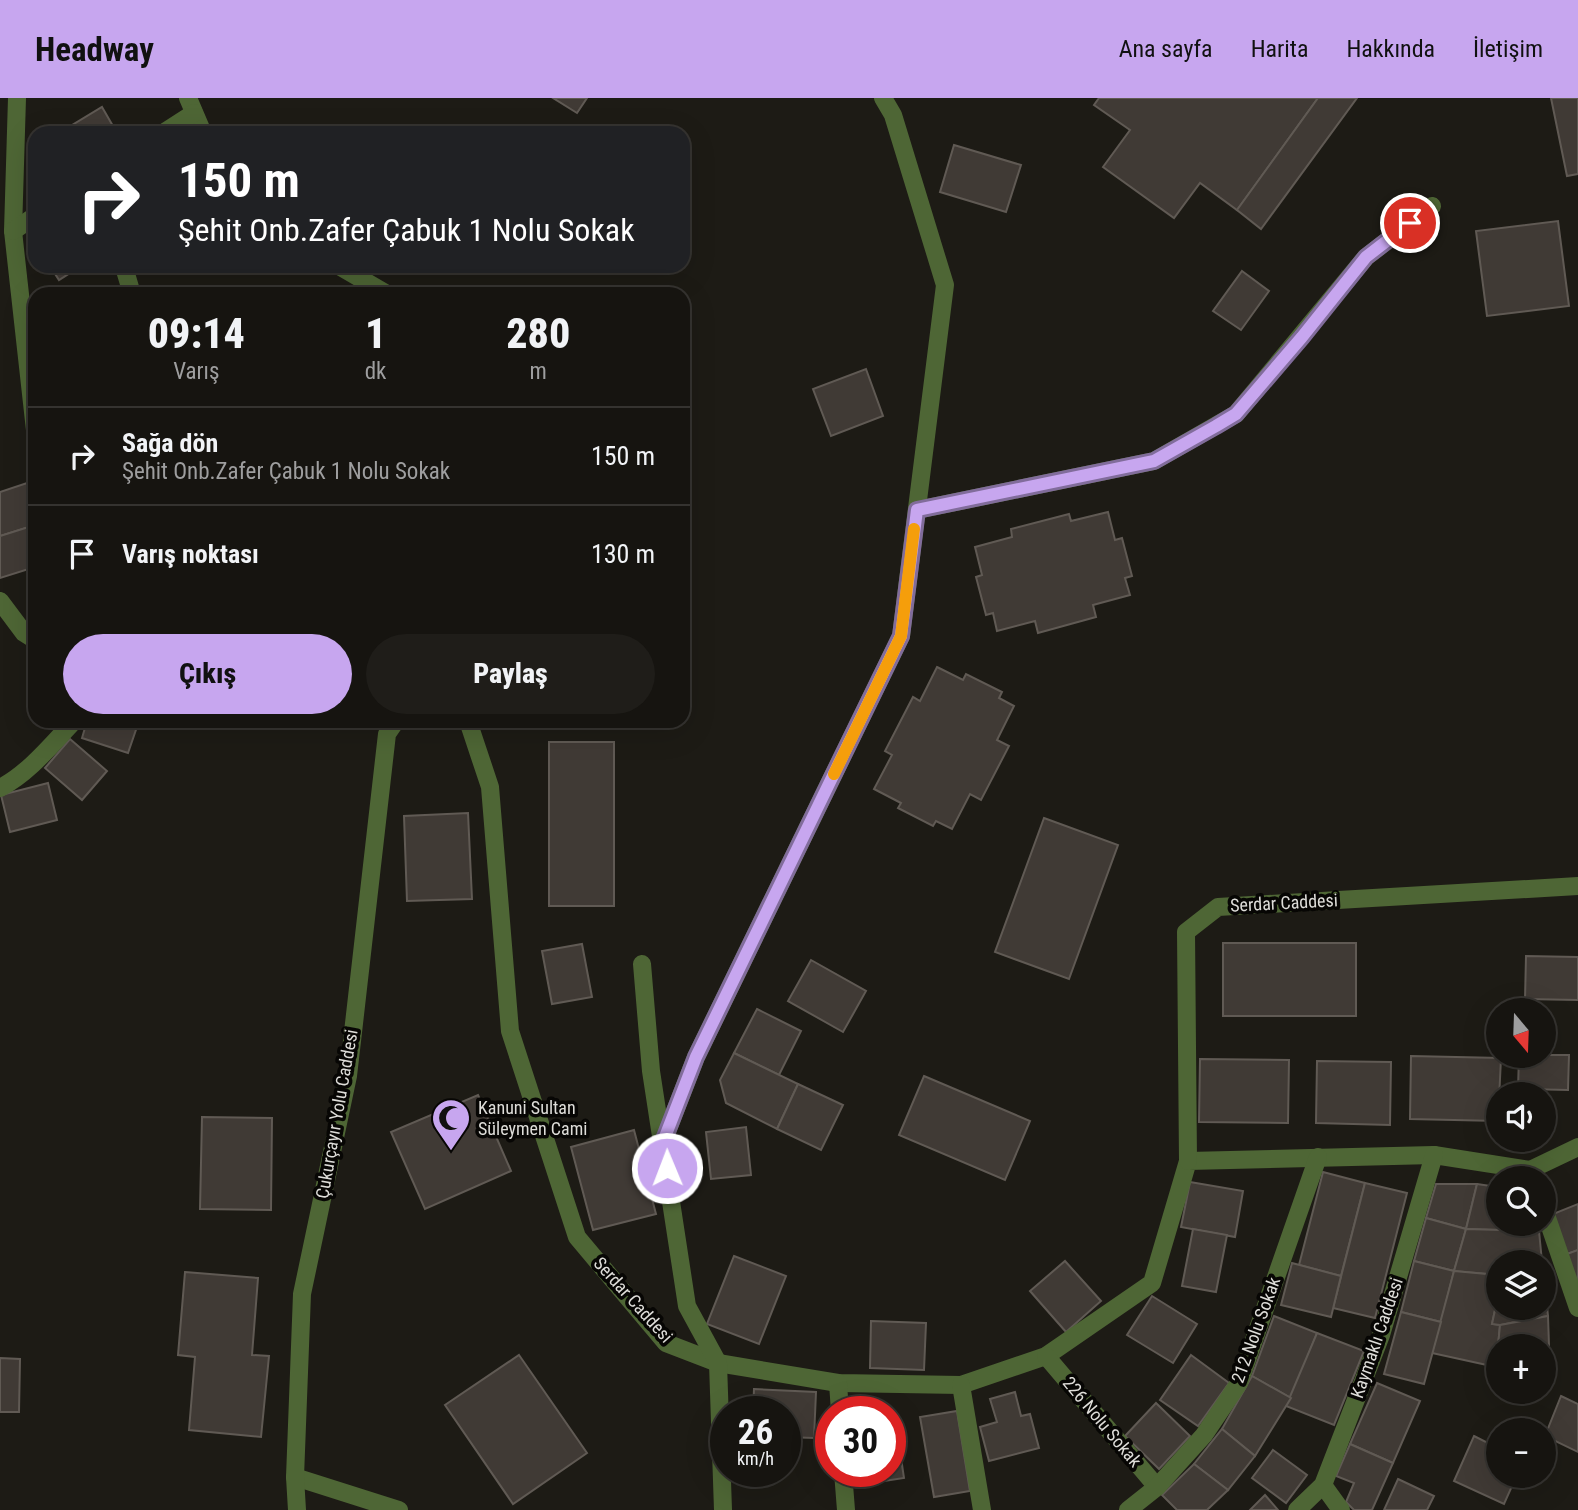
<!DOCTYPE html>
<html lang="tr">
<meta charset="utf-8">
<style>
:root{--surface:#161410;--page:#1f1d19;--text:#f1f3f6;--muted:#9e9e9f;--line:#353330;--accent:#c7a6ef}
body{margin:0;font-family:"Roboto Condensed",sans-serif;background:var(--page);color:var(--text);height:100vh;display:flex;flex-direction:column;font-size:26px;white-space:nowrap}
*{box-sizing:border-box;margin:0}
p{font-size:23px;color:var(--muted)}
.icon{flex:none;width:38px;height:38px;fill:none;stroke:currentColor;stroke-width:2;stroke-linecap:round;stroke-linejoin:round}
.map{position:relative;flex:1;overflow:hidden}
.sheet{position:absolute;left:28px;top:189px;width:662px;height:441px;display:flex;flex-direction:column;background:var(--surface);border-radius:21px;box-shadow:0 7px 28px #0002,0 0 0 2px var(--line)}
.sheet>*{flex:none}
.hud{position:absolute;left:28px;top:28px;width:662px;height:147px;border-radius:21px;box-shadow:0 7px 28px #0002,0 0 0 2px var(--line);background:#202124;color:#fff;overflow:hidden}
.needle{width:46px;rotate:161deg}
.buttons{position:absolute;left:1486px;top:900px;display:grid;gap:14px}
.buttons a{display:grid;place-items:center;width:70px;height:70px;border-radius:50%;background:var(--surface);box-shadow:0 7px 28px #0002,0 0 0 2px var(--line);font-size:35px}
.speed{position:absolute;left:710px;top:1298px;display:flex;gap:14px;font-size:35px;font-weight:700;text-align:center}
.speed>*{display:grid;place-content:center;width:91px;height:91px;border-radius:50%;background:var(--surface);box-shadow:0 7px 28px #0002,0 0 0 2px var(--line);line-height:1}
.speed small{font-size:18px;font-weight:400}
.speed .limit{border:10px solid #d22;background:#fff;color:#111}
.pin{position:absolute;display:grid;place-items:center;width:60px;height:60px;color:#fff;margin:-30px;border:4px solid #fff;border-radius:50%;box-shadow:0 2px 7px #0007}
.me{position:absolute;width:77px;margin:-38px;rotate:359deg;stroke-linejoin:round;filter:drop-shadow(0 0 5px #0008)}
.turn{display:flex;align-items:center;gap:24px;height:147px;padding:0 35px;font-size:32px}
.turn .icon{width:91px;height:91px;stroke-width:2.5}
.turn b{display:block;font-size:49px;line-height:60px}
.eta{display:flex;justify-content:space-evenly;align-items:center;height:119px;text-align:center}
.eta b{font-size:42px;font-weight:800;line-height:49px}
.cta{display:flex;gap:14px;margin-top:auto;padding:14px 35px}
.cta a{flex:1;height:80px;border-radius:42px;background:var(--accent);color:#111;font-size:28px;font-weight:800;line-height:80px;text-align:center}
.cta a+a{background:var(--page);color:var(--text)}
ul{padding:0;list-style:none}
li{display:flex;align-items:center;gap:21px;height:98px;padding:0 35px;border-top:2px solid var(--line)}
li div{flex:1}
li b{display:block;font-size:26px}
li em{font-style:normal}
header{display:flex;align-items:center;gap:42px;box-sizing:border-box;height:98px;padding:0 35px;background:var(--accent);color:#111}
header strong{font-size:33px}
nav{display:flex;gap:38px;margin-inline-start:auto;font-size:24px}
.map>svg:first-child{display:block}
.building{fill:#403a35;stroke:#605a54;stroke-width:2}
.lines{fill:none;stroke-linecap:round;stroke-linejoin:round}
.minor{stroke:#4e6635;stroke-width:18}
.route-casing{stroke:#816c9b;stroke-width:18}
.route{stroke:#c7a6ef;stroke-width:12}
.slow{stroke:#f59e0b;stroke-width:12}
.labels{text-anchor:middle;stroke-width:7;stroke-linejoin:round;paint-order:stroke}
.street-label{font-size:18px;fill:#deddd9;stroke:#070604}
.poi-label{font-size:18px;fill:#deddd9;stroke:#070604;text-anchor:start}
</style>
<header>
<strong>Headway</strong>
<nav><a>Ana sayfa</a><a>Harita</a><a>Hakkında</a><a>İletişim</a></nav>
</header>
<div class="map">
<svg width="1578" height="1412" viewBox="0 0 1578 1412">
<rect width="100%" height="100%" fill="#1d1b15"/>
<g class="building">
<polygon points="553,0 587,0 577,15"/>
<polygon points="1099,0 1318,0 1237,112 1200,85 1174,120 1103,69 1130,32 1094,7"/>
<polygon points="1318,0 1357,0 1261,131 1237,112"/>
<polygon points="1551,0 1578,0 1578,76 1567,78"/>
<polygon points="102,9 117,35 59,35"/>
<polygon points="954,47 1021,67 1006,114 940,94"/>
<polygon points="1558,123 1569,208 1487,218 1476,133"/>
<polygon points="50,168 81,168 59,182"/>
<polygon points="1242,173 1269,193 1241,232 1213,213"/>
<polygon points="866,271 883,318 831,338 813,291"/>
<polygon points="30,384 35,402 35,427 0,438 0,394"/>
<polygon points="1108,414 1115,442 1122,440 1132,478 1125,480 1130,497 1093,507 1096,519 1038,535 1035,523 997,533 993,515 986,517 976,479 982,477 975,449 1012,439 1011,431 1069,416 1071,423"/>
<polygon points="35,427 35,469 0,480 0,438"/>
<polygon points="937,569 963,582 966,576 1002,594 999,600 1014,608 997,642 1009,648 981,702 970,696 952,731 936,723 933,728 898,710 901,705 874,691 892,657 885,653 913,599 920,603"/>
<polygon points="87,623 139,623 128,655 82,640"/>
<polygon points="70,641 107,673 82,702 45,670"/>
<rect x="549" y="644" width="65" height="164"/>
<polygon points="48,685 57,722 10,734 1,697"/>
<polygon points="468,715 472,801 407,803 404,718"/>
<polygon points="1044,720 1118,747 1069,881 995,854"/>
<rect x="1223" y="845" width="133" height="73"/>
<polygon points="582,846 592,899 552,906 542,853"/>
<polygon points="1526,858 1578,859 1578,902 1525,901"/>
<polygon points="811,862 866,893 843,934 788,903"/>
<polygon points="757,911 801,933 779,977 734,955"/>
<polygon points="734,955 798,986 777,1031 726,1005 720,982"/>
<polygon points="1519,957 1569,957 1568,992 1518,991"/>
<polygon points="1411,958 1501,960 1498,1023 1410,1021"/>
<polygon points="1200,961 1289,962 1288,1025 1199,1024"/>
<polygon points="1317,963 1391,964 1390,1027 1316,1025"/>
<polygon points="924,978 1030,1023 1005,1082 899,1037"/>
<polygon points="798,986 843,1007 821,1052 777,1031"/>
<polygon points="478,997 511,1073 425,1111 391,1034"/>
<polygon points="202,1019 272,1020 271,1112 200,1111"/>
<polygon points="746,1029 751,1077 711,1081 706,1034"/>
<polygon points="634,1032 656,1116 593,1132 571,1049"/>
<polygon points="1323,1074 1365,1085 1341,1178 1299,1167"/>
<polygon points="1190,1084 1243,1093 1235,1139 1181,1129"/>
<polygon points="1365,1085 1407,1095 1375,1220 1333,1210"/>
<polygon points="1436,1086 1477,1086 1466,1131 1426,1120"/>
<polygon points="1477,1086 1498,1089 1498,1125 1536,1125 1539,1133 1466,1131"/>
<polygon points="1578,1106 1578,1152 1567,1156 1553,1116"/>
<polygon points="1426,1120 1466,1131 1454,1173 1414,1163"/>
<polygon points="1193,1131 1227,1137 1216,1194 1182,1188"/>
<polygon points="1466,1131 1539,1133 1542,1164 1498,1164 1498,1177 1454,1173"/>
<polygon points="1578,1152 1578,1190 1567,1156"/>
<polygon points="734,1158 786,1178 759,1246 707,1226"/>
<polygon points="1065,1163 1101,1203 1066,1234 1030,1193"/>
<polygon points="1414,1163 1454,1173 1441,1224 1401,1214"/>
<polygon points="1292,1165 1341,1178 1331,1219 1281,1207"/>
<polygon points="1454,1173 1498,1177 1498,1198 1492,1226 1500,1227 1496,1269 1432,1255"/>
<polygon points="185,1174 258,1180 252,1257 269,1258 261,1339 189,1332 195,1259 178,1257"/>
<polygon points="1544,1180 1548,1218 1500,1227 1492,1226 1498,1198 1498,1209 1544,1209"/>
<polygon points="1152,1198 1197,1226 1173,1265 1127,1237"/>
<polygon points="1401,1214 1441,1224 1424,1286 1384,1276"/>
<polygon points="1274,1218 1317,1235 1291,1300 1252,1278"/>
<polygon points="1548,1218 1550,1277 1544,1276 1544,1248 1498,1248 1498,1270 1496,1269 1500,1227"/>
<polygon points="871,1223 926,1225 924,1272 870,1270"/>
<polygon points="1317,1235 1364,1253 1334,1327 1286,1308"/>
<polygon points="519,1257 587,1355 513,1406 445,1307"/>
<polygon points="1191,1257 1229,1285 1198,1328 1160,1302"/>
<polygon points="0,1260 20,1261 19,1314 0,1314"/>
<polygon points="1252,1278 1291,1300 1255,1358 1222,1331"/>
<polygon points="1377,1285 1420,1303 1393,1365 1350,1346"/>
<polygon points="754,1291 816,1294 814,1340 786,1339 786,1314 753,1314"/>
<polygon points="1015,1294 1021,1318 1030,1316 1039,1350 989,1363 980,1329 997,1324 990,1301"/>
<polygon points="1561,1298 1578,1306 1578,1354 1545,1338"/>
<polygon points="1156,1305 1190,1338 1159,1371 1125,1338"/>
<polygon points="957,1313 970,1393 934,1399 920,1319"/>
<polygon points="891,1320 895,1320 904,1380 858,1387 856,1374 891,1374"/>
<polygon points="1222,1331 1255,1358 1228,1392 1194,1366"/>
<polygon points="1474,1338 1498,1350 1498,1377 1517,1377 1504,1406 1454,1383"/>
<polygon points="1350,1346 1393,1365 1372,1412 1354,1412 1346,1404 1354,1385 1336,1378"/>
<polygon points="1273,1352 1307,1377 1286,1405 1252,1380"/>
<polygon points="1194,1366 1228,1392 1207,1412 1177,1412 1162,1397"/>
<polygon points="1398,1381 1434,1398 1427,1412 1384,1412"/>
<polygon points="1265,1397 1278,1412 1250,1412"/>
</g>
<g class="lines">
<g class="minor">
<polyline points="17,0 13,133 35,332"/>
<polyline points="188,0 203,35"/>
<polyline points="163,35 194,15"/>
<polyline points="13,133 35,118"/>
<polyline points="126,168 124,169 132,196"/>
<polyline points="339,168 387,196"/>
<polyline points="917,412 1154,363 1236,316 1366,159 1432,108"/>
<polyline points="0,503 24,535 35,542"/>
<polyline points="468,623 490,689 510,933 577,1139 666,1245 718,1265 838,1285 961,1287 1046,1258 1152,1185 1188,1063 1434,1057 1530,1072"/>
<path d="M0,690C29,675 52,646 74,623"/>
<polyline points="642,866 651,973 687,1208 718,1265 723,1412"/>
<polyline points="663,1044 696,959 901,538 945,187 893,17 883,0"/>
<polyline points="1188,1063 1186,834 1218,809 1578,788"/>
<polyline points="1533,1080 1530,1072 1578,1049"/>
<polyline points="1544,1111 1578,1210"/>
<polyline points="1046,1258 1157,1389"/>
<polyline points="838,1285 840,1314"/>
<polyline points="961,1287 982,1412"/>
<polyline points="843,1374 846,1412"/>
<polyline points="295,1379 399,1412"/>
<polyline points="1323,1387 1341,1412"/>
<polyline points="297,1412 295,1379 302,1196 348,978 387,636 396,623"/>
<polyline points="1128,1412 1157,1389 1204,1337 1239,1285 1318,1059"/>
<polyline points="1297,1412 1323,1387 1381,1237 1434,1057"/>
</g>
</g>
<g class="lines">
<defs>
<polyline id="route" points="667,1070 663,1044 696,959 901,538 917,412 1154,363 1216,328 1236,316 1302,239 1366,159 1410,125"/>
</defs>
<use href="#route" class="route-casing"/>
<use href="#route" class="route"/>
<polyline class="slow" points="834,676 901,538 914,431"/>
</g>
<defs>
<symbol id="mosque-pin" viewBox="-11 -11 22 30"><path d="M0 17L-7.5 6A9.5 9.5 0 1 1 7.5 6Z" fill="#c7a6ef" stroke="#070604"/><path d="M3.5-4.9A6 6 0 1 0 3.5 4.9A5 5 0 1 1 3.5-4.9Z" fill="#111"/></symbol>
</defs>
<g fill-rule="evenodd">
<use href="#mosque-pin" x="429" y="998" width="44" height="60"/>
</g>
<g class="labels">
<g class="street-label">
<text transform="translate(1284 805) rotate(-3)" y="6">Serdar Caddesi</text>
<text transform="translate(337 1016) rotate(-80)" y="6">Çukurçayır Yolu Caddesi</text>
<text transform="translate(633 1202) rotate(48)" y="6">Serdar Caddesi</text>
<text transform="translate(1256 1232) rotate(-70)" y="6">212 Nolu Sokak</text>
<text transform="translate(1377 1240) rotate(-71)" y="6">Kaymaklı Caddesi</text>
<text transform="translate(1102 1324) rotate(50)" y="6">226 Nolu Sokak</text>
</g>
<g class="poi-label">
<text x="478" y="1016">Kanuni Sultan<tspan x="478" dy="21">Süleymen Cami</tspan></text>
</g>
</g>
</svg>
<div class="buttons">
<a><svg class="needle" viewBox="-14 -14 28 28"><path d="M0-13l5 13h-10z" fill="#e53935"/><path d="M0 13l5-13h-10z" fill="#9e9e9f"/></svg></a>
<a><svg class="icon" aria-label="sound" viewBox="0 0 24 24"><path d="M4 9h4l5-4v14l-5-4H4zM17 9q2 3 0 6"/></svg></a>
<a><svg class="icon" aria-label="search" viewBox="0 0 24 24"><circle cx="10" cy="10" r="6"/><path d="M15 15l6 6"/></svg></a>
<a><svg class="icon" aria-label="layers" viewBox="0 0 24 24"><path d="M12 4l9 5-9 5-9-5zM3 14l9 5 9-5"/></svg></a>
<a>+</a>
<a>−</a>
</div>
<div class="speed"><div>26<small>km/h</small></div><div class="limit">30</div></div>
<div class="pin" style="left:1410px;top:125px;background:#d93025"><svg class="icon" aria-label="arrive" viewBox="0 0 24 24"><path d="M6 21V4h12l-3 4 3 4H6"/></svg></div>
<svg class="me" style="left:667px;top:1070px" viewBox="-20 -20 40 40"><circle r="17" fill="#c7a6ef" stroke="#fff" stroke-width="3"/><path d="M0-11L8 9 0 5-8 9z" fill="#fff"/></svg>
<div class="hud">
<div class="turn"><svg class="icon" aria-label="right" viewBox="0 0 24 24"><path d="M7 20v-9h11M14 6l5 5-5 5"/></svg><div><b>150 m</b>Şehit Onb.Zafer Çabuk 1 Nolu Sokak</div></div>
</div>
<section class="sheet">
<div class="eta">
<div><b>09:14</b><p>Varış</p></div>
<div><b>1</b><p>dk</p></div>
<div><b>280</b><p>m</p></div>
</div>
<ul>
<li><svg class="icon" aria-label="right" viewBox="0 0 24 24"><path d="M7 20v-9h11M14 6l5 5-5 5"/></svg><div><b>Sağa dön</b><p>Şehit Onb.Zafer Çabuk 1 Nolu Sokak</p></div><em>150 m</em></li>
<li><svg class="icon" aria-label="arrive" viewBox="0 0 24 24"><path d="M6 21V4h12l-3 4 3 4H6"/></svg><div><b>Varış noktası</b></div><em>130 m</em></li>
</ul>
<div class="cta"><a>Çıkış</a><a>Paylaş</a></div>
</section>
</div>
